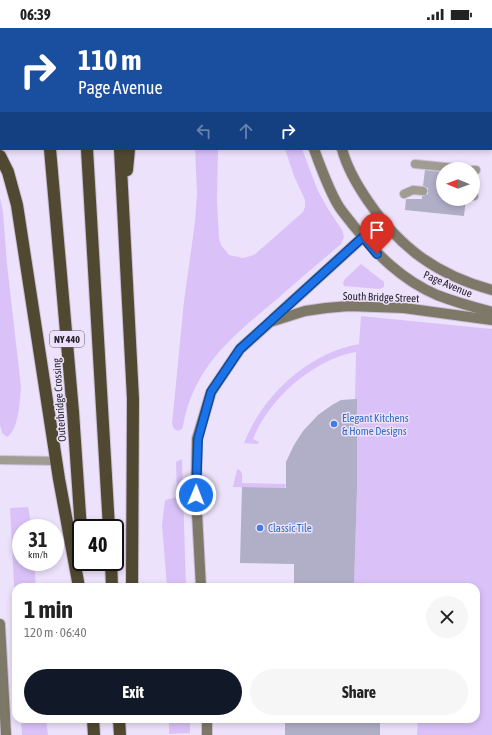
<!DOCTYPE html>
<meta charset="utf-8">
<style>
:root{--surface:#fff;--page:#f6f6f6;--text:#222;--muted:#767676;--accent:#111827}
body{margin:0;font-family:"Asap Condensed",sans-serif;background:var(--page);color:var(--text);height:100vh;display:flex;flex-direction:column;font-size:15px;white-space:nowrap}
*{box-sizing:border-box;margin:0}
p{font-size:13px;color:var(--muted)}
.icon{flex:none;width:22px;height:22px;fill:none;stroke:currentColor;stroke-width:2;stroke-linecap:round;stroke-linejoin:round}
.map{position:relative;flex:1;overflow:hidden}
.sheet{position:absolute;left:12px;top:555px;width:468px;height:140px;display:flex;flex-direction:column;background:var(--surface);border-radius:12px;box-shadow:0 2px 6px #0003}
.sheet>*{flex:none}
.hud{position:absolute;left:0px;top:0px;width:492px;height:122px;box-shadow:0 2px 6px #0003;background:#1a4fa0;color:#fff;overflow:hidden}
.needle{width:26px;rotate:271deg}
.controls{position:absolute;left:436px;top:134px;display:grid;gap:8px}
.controls a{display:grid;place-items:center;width:44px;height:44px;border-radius:50%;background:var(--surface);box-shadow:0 2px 6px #0003;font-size:20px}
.speed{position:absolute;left:12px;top:491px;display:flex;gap:8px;font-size:20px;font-weight:700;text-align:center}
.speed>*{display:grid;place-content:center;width:52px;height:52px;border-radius:50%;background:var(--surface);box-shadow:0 2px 6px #0003;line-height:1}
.speed small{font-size:10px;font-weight:400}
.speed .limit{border:2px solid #111;border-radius:6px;background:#fff;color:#111}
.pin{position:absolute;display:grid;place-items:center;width:34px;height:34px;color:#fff;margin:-41px -17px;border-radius:50% 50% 50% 0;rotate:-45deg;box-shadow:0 0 4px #0007}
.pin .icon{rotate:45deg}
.me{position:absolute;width:44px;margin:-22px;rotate:1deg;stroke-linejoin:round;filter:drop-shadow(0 0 3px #0008)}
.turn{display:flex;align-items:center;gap:14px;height:84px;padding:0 12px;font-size:18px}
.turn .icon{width:52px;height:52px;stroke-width:2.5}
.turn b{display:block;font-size:28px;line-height:34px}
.lanes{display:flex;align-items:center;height:38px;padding:0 12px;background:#0003;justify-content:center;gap:20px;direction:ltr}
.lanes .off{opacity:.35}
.round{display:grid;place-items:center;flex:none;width:42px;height:42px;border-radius:21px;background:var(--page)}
.headline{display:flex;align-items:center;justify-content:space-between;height:68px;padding:0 12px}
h1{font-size:24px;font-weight:700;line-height:30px}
.primary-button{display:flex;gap:8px;margin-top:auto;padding:8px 12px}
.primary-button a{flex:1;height:46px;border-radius:24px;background:var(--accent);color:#fff;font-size:16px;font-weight:700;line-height:46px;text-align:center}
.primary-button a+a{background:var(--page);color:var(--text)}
.status{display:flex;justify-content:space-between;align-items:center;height:28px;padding:0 20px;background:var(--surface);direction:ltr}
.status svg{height:11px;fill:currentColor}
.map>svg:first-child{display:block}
.green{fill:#dac2f9}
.building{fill:#b1aec8}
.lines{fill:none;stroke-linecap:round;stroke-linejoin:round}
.lane-casing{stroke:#cac0d7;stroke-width:10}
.secondary-casing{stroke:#cac0d7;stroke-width:12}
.highway-casing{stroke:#cac0d7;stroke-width:14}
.lane{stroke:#a09c91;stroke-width:8}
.secondary{stroke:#7e7868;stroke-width:10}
.highway{stroke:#514832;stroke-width:12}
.route-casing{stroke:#114b97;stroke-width:10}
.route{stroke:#1a73e8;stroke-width:7}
.shop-dot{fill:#3f7fe0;stroke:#ede2fc;stroke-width:1.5}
.labels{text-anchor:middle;stroke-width:3;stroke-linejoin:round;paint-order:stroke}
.shield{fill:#ede2fc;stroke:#635d6b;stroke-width:1}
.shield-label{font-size:10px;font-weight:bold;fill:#28242d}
.street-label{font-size:11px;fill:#28242d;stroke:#ede2fc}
.shop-label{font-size:11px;fill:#366cbe;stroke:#ede2fc;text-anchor:start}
</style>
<div class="status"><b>06:39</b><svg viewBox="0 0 49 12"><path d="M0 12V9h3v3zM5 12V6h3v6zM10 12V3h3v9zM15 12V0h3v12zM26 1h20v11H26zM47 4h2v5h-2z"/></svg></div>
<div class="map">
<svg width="492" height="707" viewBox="0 0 492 707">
<rect width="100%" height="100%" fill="#ede2fc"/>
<g class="green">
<path d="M195,121H218L217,173L219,210L221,217L229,227L243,230L254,227L303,184L305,179V172L294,148L285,121H302L318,163L328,181L342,202L344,209L341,216C319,235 297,253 276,272C232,309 194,338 183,398L182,401L178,403L174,401L172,396L184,273L195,194L197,165Z"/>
<path d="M0,170L3,184L7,236L21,359C20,371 19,402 7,409L2,405L0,397Z"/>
<polygon points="361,236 384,254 384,259 379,261 344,258 343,255 345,251"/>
<path d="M361,288L492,301V707H417L418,691H476V559H354L357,462V372L355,371L356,324C312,332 269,371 253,411L259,414V415L257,416L244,415C263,367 308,325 359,316Z"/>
<polygon points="182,431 186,559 167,559 162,497 165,472 177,469 176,434"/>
<path d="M237,441C244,443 242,450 242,455L286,456L285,460L233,459Z"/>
<polygon points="28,479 32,500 21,500 21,534 34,534 36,559 16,559 16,595 10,480"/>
<polygon points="21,691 46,691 48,707 22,707"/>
<polygon points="169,691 190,691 190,705 169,706"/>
</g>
<g class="building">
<polygon points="425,142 443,144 443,171 466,171 464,188 405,182 406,171 422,171 422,168 428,166 428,160 423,158"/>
<polygon points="357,371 357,462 354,559 294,559 294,536 240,535 242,459 286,460 286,434 294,417 303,403 318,387 332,377 341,372"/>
<rect x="285" y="691" width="95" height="16"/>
</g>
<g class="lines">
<defs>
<g id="lane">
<polyline points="415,136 466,141"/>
<polyline points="473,142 476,142"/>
<polyline points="404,166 413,162 423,163"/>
<polyline points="473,168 474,168"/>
<polyline points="0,432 56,433"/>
</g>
<g id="secondary">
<polyline points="309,1 309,0"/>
<polyline points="335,1 335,0"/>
<path d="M314,121C321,140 328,160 338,177C342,184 348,190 353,197C376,226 402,252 437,267C455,274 473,279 492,284"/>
<path d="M342,121C347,140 357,157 368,173C400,220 437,247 492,262"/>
<polyline points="273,291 363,209 378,188"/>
<polyline points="201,559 196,467 197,411 211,364 240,321 270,294 305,283 326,280 349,278 404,280 492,292"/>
<polyline points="0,596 6,707"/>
<polyline points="207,707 207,691"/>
</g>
<g id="highway">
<polyline points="34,0 34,1"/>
<polyline points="43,0 43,1"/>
<polyline points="81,0 81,1"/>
<polyline points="113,0 113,1"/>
<polyline points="123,0 123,1"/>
<polyline points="50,121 73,384 81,502"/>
<polyline points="87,121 109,500"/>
<polyline points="120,121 133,371 132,559"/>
<polyline points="0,128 8,144 17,177 59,451 79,559"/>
<polyline points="127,142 129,121"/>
<polyline points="111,534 112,559"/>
<polyline points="93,691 94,707"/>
<polyline points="119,691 120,707"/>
</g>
</defs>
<use href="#lane" class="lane-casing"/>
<use href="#secondary" class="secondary-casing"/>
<use href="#highway" class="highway-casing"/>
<use href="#lane" class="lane"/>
<use href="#secondary" class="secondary"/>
<use href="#highway" class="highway"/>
</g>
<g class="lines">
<defs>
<polyline id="route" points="196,467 198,411 211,364 240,321 363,209 377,226"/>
</defs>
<use href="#route" class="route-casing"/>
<use href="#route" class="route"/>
</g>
<g class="shop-dot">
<circle cx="334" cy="396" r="4"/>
<circle cx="260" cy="500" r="4"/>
</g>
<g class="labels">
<rect class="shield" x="50" y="303" width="34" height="16" rx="3"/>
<g class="shield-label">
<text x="67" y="315">NY 440</text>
</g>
<g class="street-label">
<text transform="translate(448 256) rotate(23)" y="4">Page Avenue</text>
<text transform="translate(381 269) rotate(2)" y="4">South Bridge Street</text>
<text transform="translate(59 372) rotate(-94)" y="4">Outerbridge Crossing</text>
</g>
<g class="shop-label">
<text x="342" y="394">Elegant Kitchens<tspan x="342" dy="13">&amp; Home Designs</tspan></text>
<text x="268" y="504">Classic Tile</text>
</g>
</g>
</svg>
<div class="controls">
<a><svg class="needle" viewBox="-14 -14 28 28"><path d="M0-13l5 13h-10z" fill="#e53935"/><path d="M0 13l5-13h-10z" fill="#767676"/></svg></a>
</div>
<div class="speed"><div>31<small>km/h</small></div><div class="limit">40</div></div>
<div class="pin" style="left:377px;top:226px;background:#d93025"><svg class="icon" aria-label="arrive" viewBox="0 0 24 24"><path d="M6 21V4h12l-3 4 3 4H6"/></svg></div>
<svg class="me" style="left:196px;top:467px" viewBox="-20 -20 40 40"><circle r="17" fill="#1a73e8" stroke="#fff" stroke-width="3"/><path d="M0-11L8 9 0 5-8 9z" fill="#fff"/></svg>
<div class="hud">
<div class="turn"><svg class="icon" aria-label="right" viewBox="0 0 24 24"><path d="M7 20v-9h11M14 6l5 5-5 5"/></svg><div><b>110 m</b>Page Avenue</div></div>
<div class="lanes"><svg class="icon off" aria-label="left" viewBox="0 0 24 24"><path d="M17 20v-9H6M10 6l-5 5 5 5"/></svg><svg class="icon off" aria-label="ahead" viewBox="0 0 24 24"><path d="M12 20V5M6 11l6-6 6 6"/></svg><svg class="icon" aria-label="right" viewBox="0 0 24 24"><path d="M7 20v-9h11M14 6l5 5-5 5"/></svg></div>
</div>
<section class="sheet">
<div class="headline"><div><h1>1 min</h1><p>120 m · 06:40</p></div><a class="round"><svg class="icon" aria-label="close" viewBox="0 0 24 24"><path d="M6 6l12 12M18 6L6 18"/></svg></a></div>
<div class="primary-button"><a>Exit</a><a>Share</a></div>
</section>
</div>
